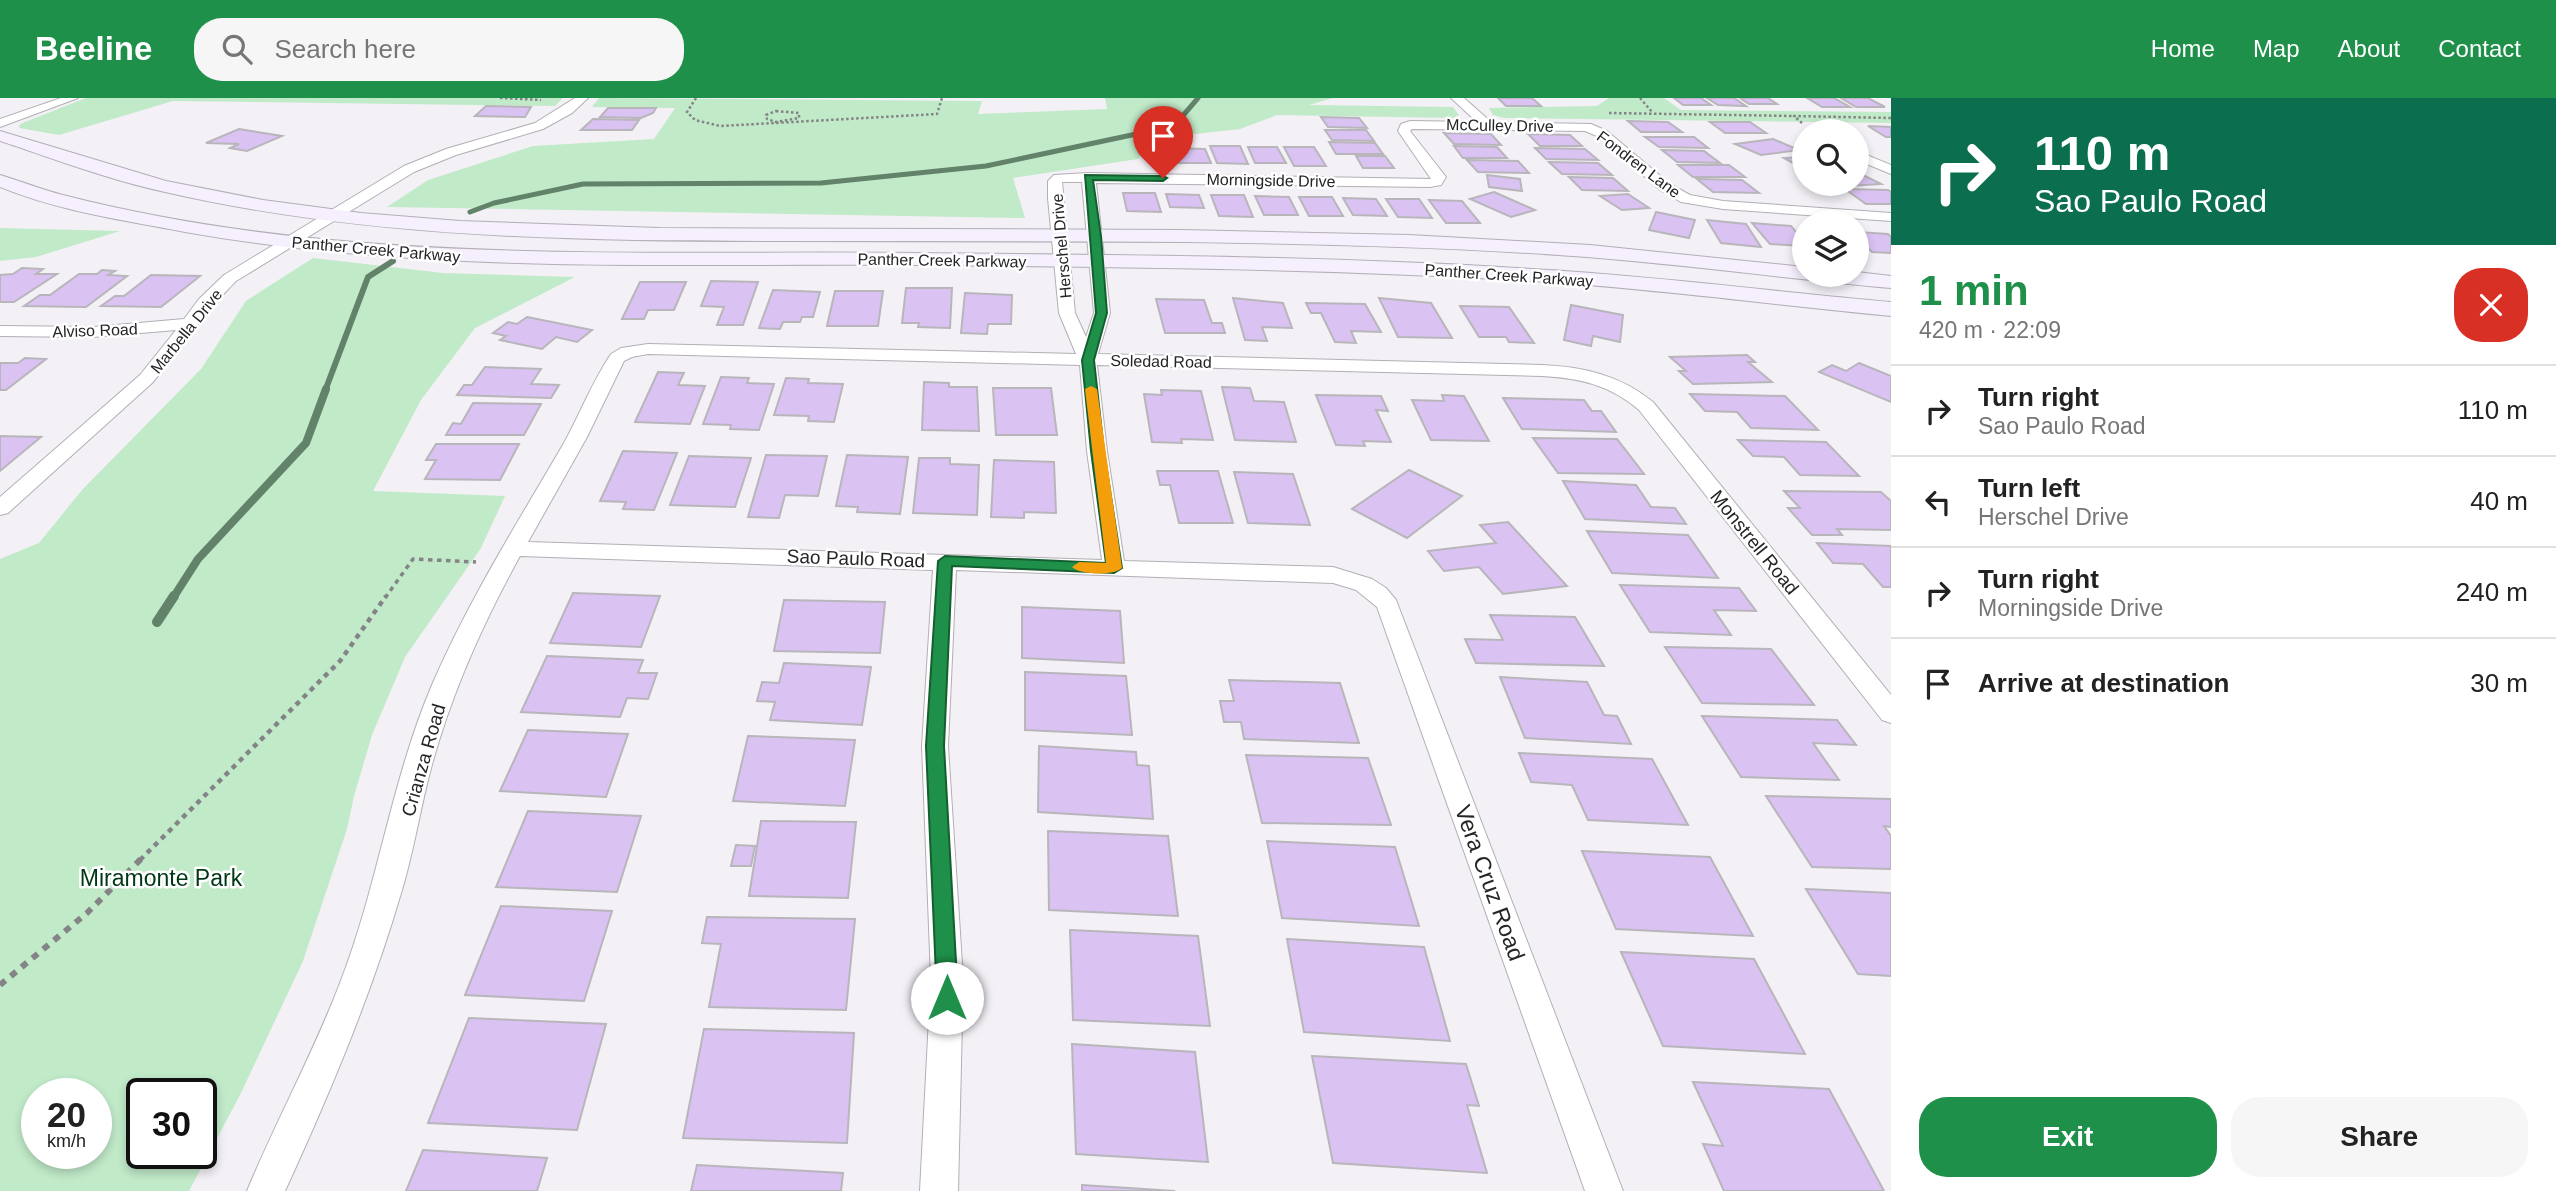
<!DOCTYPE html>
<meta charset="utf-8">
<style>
:root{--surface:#fff;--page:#f6f6f6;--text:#222;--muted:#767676;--line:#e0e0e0;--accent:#1e904a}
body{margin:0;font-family:Arial,sans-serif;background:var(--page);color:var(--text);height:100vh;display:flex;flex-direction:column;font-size:26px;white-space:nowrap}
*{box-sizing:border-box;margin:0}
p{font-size:23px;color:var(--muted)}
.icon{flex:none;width:38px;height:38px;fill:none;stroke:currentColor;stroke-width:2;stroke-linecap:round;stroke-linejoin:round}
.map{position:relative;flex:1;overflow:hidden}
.side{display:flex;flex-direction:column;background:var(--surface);width:665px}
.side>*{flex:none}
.top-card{background:#0b6e4f;color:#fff;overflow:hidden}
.buttons{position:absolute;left:1792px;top:21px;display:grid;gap:14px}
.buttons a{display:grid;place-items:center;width:77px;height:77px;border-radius:50%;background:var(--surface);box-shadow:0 4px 10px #0003;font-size:35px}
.speed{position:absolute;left:21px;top:980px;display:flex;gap:14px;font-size:35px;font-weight:700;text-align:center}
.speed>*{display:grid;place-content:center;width:91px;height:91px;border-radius:50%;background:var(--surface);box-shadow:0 4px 10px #0003;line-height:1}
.speed small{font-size:18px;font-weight:400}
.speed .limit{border:4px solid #111;border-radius:10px;background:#fff;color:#111}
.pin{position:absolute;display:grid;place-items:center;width:60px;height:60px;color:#fff;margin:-72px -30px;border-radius:50% 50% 50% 0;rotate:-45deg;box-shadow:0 0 7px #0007}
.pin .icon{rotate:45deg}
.me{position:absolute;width:77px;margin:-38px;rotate:0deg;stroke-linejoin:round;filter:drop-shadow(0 0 5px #0008)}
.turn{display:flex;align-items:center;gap:24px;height:147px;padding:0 28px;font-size:32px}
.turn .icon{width:91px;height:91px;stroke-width:2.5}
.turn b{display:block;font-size:49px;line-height:60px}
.round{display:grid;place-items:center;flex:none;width:74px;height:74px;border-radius:28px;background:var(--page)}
.overview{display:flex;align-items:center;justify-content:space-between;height:119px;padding:0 28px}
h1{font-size:42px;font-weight:700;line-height:52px;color:var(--accent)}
.button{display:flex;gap:14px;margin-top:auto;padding:14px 28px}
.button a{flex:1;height:80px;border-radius:28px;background:var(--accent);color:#fff;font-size:28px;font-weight:700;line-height:80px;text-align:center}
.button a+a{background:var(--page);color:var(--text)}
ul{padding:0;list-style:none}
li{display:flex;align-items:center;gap:21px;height:91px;padding:0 28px;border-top:2px solid var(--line)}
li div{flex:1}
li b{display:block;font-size:26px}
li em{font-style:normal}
header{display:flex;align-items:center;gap:42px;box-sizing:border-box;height:98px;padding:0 35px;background:var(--accent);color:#fff}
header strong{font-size:33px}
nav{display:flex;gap:38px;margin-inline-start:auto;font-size:24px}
.search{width:490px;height:63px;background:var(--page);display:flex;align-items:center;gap:18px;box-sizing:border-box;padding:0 24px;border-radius:28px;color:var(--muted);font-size:26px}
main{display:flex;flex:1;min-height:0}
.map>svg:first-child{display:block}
.green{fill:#c1eac9;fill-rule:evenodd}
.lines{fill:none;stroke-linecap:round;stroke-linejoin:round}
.stream-far3{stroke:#63826a;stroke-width:5}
.stream-far2{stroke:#63826a;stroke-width:6}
.stream-far1{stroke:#63826a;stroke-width:8}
.stream{stroke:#63826a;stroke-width:10}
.building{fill:#dac3f3;stroke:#b8b5bb;stroke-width:2}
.minor-casing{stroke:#b2afb5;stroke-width:2}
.secondary-casing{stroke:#b2afb5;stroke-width:2}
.path-far3{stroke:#848386;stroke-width:2.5;stroke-dasharray:2.5 2.5;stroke-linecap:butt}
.path-far2{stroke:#848386;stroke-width:3.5;stroke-dasharray:4.5 4.5;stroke-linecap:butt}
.path-far1{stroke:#848386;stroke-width:4.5;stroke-dasharray:5 5;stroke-linecap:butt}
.path{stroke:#848386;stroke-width:6;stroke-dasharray:7 7;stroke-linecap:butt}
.minor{fill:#fff;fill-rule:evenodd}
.secondary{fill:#f6effe;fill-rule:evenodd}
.route{fill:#1e904a;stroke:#145e30;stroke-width:2}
.slow{fill:#f59e0b}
.labels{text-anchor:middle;stroke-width:5;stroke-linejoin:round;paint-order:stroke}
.far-street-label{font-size:16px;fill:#252426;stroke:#fff}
.street-label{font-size:19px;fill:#252426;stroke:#fff}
.near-park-label{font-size:23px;fill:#003715;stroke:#fff}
.near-street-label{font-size:23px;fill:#252426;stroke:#fff}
</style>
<header>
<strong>Beeline</strong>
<div class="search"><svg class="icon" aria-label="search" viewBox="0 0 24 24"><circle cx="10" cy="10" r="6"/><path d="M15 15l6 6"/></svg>Search here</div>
<nav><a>Home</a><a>Map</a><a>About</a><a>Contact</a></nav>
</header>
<main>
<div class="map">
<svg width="1891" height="1093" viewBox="0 0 1891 1093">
<rect width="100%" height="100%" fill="#f3f0f6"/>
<g class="green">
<polygon points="86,0 563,0 555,8 173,3 59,37 19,30 20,26"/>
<polygon points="599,0 982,3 978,16 1107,11 1105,0 1333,0 1309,7 1453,9 1459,17 1454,20 1277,17 1240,31 1159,40 1138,61 1013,80 1025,120 387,109 428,82 533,48 654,41 675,10 592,9"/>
<polygon points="1609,0 1664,0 1681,12 1891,14 1891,25 1504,20 1493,17 1489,10 1597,8"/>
<polygon points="0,130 120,133 36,159 0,163"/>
<path d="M313,160L443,175L575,179L475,230L421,302L373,393L505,398L481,450L405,559L372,637L354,698L347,731L303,863L241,995L189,1093H0V461L39,445L82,392L201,271L246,203ZM37,996H96V1055H37ZM142,996H201V1055H142Z"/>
</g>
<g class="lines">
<polyline class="stream-far3" points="470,114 494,105 583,86 821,85 986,68 1174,28 1198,0"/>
<polyline class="stream-far2" points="325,293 368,179 393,163"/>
<polyline class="stream-far1" points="173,500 198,461 306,345 326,291"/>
<polyline class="stream" points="157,524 174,498"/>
</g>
<g class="building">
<polygon points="1498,0 1532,0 1541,8 1506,8"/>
<polygon points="1674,0 1701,0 1711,7 1683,7"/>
<polygon points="1707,0 1734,0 1746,8 1718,7"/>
<polygon points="1740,0 1768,0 1777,6 1749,6"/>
<polygon points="1807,0 1834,0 1850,9 1822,9"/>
<polygon points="1841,0 1868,0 1885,9 1856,9"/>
<polygon points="486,8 531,9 525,19 475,18"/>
<polygon points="608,10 656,10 653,15 641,20 600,19"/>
<polygon points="1321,19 1359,20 1367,30 1328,29"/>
<polygon points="593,21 639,22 632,32 581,32"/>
<polygon points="1628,23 1668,24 1682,34 1641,34"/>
<polygon points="1710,24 1750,24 1766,35 1725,35"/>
<polygon points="1868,28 1891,29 1891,39 1886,39"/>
<polygon points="239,31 282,38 247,53 230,50 239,46 206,45"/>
<polygon points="1325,32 1366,32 1374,43 1332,42"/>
<polygon points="1444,35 1491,36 1501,47 1454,46"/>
<polygon points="1528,36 1570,37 1582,48 1540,48"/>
<polygon points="1645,39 1694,39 1708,50 1659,49"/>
<polygon points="1773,41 1799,52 1761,57 1735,46"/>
<polygon points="1329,44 1375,45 1383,56 1336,56"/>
<polygon points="1210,48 1240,48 1248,66 1217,65"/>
<polygon points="1454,48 1497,49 1507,60 1463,60"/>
<polygon points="1248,49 1277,49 1286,65 1255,65"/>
<polygon points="1284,49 1314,49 1326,68 1294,68"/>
<polygon points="1174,50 1205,51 1211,65 1179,65"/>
<polygon points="1535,50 1585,51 1598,62 1546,61"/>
<polygon points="1662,52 1704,53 1720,65 1677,64"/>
<polygon points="1356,58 1385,58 1394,70 1363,70"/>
<polygon points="1804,59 1804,71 1784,60"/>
<polygon points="1467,62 1518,63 1529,75 1478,74"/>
<polygon points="1549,64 1598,65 1612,77 1562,76"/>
<polygon points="1678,67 1729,67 1745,79 1693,79"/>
<polygon points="1857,74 1881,86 1833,89 1827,86 1857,86"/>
<polygon points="1487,77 1520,81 1522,93 1489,89"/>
<polygon points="1569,79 1613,80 1628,93 1582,92"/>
<polygon points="1697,81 1742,82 1759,95 1713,94"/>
<polygon points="1845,91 1888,92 1891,94 1891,106 1866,106"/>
<polygon points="1494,94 1535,112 1511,119 1470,101"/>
<polygon points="1123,95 1155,95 1161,114 1127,113"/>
<polygon points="1166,96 1199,97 1204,110 1170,109"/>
<polygon points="1628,96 1649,110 1622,112 1600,98"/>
<polygon points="1211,97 1244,97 1253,119 1219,118"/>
<polygon points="1255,98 1289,99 1298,117 1264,117"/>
<polygon points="1299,99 1332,99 1343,118 1309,118"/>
<polygon points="1343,100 1376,101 1387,118 1353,117"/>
<polygon points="1386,101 1419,101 1432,120 1398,119"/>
<polygon points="1429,102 1462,103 1480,125 1446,125"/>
<polygon points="1656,114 1695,122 1689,140 1649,132"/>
<polygon points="1707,122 1746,126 1761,149 1721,145"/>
<polygon points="1752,125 1791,128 1804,143 1804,148 1770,146"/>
<polygon points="1857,134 1888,136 1891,139 1891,155 1872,154 1857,140"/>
<polygon points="22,170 43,171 36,176 57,176 14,204 0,204 0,177 13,176"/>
<polygon points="102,172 115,173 108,177 127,178 86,209 24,208 40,197 50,197 79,176 97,176"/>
<polygon points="151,177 200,178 161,209 101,208 115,198 124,198"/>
<polygon points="711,183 758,184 743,227 717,227 724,209 701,208"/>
<polygon points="640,184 686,184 674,212 648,212 644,221 622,221"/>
<polygon points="906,190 952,190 950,230 918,229 919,225 902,225"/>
<polygon points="773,192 820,194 813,219 802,219 800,224 783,224 780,231 759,230"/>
<polygon points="835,193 883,193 878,228 827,228"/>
<polygon points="965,195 1012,197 1011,226 988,226 987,236 961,235"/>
<polygon points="1233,200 1283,205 1292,230 1262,229 1267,243 1245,242"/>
<polygon points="1379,200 1431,205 1452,240 1398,239"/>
<polygon points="1156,201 1204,202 1212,225 1222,225 1225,235 1165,235"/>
<polygon points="1306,205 1365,206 1381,234 1351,233 1356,245 1335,244 1321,215 1311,215"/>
<polygon points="1571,207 1623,217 1620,244 1593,238 1591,248 1564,242"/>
<polygon points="1460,208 1509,209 1534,245 1509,244 1506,239 1479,239"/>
<polygon points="527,219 592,232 577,244 556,239 542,251 500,242 506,238 493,235 508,224 517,226"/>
<polygon points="1747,257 1755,264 1748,264 1772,284 1693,286 1679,273 1686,273 1670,259"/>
<polygon points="25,260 46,261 6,292 0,292 0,265 18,265"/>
<polygon points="1859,265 1891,278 1891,304 1819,274 1832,267 1846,273"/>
<polygon points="485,269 541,271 531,286 559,287 551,300 457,297 464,287 472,287"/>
<polygon points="658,274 684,275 678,287 705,288 690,326 635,324"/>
<polygon points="721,279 749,280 747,285 774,286 759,332 730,331 731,327 703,326"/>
<polygon points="786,280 809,281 808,285 843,286 834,324 808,323 809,318 774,317"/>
<polygon points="924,284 949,285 949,289 977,289 979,333 922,332"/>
<polygon points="1222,289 1250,290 1254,303 1284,304 1296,344 1235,342"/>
<polygon points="993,290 1051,290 1057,337 996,337"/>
<polygon points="1161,292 1201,293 1213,342 1181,341 1182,345 1152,344 1144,296 1162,297"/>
<polygon points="1690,296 1785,298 1818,332 1751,330 1737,314 1705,313"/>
<polygon points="1316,297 1381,298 1388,313 1376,312 1391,344 1363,343 1365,348 1336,347"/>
<polygon points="1442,297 1464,298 1489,343 1431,342 1412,302 1444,303"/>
<polygon points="1503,300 1584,302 1592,313 1601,313 1616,334 1522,331"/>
<polygon points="473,305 541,306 524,337 446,337 453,325 461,326"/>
<polygon points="0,338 41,339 0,373"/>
<polygon points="1533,340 1617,341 1644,376 1558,375"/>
<polygon points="1738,342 1826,344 1859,378 1800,377 1784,359 1753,358"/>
<polygon points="436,346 519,346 500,382 425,381 436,362 426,362"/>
<polygon points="623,353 677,355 654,412 623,411 626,404 600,403"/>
<polygon points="766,357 827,358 818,398 785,397 779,420 748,419"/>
<polygon points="847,357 908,359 900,416 857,414 858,409 836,408"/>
<polygon points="689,358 751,360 735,409 670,407"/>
<polygon points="919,360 950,360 950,366 979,367 977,417 913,415"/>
<polygon points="994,362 1054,364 1056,415 1024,414 1024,420 991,419"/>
<polygon points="1409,372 1462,398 1407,440 1352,411"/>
<polygon points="1157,373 1218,373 1233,425 1179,425 1170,387 1160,387"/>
<polygon points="1234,374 1293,376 1310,427 1248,425"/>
<polygon points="1563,383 1636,387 1651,409 1675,410 1686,426 1585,421"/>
<polygon points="1784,393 1881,394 1891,403 1891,432 1837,431 1842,437 1812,437 1788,410 1800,410"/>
<polygon points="1508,424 1567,488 1503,496 1479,469 1444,473 1428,453 1496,445 1480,427"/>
<polygon points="1587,433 1688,437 1718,480 1612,475"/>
<polygon points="1817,445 1891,448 1891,489 1883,489 1863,466 1833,465"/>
<polygon points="1620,487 1739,490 1756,513 1714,512 1731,537 1650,534"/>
<polygon points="573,495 660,498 641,549 550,545"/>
<polygon points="784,502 885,504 880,555 774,553"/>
<polygon points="1022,509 1120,513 1124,565 1022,560"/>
<polygon points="1490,517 1575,519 1604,568 1476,565 1465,541 1503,542"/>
<polygon points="1665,549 1771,551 1814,607 1702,605"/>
<polygon points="547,558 643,562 638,575 657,575 648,601 627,600 620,619 521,614"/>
<polygon points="784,565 871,569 862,627 770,622 775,604 757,603 762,584 779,585"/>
<polygon points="1025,574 1126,578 1132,637 1025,632"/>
<polygon points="1500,579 1587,584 1604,617 1617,618 1631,646 1525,640"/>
<polygon points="1229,582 1340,585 1359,645 1244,641 1241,624 1224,624 1220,603 1234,603"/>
<polygon points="1702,618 1837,622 1856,647 1813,645 1839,682 1741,679"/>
<polygon points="528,632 628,636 606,699 500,693"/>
<polygon points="748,638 855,642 845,708 733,703"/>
<polygon points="1039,648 1136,654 1137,667 1149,668 1153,721 1038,714"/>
<polygon points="1519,655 1652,661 1688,727 1588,722 1572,687 1531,684"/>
<polygon points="1246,657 1368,660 1391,727 1262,725"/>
<polygon points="1766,698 1891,701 1891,729 1884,728 1891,738 1891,771 1812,769"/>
<polygon points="528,713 641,718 617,794 496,789"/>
<polygon points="761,723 856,724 848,800 749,798"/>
<polygon points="1048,733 1168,738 1178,818 1049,812"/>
<polygon points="1267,743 1395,749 1419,828 1282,820"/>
<polygon points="736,747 755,748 751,768 731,768"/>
<polygon points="1582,753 1710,759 1753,838 1616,831"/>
<polygon points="1806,791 1891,795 1891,878 1858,876"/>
<polygon points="501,808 612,813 584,903 465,897"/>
<polygon points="707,819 855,821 846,912 709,909 721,846 702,845"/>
<polygon points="1070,832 1198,838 1210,928 1073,922"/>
<polygon points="1287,841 1424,849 1450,943 1304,934"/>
<polygon points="1621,854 1754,861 1805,956 1663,948"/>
<polygon points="469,920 606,926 577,1032 428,1025"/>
<polygon points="704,931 854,935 847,1045 683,1040"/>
<polygon points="1072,946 1195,954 1208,1064 1076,1056"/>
<polygon points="1312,958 1466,966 1479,1008 1467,1007 1487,1075 1333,1065"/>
<polygon points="1693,984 1829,991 1884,1093 1724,1093 1703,1046 1723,1048"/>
<polygon points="423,1052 547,1060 537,1093 406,1093"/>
<polygon points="697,1067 843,1075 841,1093 691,1093"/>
<polygon points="1082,1087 1175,1093 1082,1093"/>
</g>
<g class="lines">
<defs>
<g id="minor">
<polygon points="61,0 78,0 0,29 0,21"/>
<path d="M575,0H588L572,15L543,31L456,57L414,74L236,183C203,215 182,251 152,285L8,415L0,417V399L140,277L176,232L93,239L0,238V228L93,229L184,221L199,201L224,177L404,68L446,51L535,25Z"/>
<path d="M1451,0H1464L1491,24L1591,26L1607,33L1670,86L1690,97L1723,103L1891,115V123L1723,111L1681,104L1660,92L1599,39L1585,33L1412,31L1410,33L1446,79L1441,87L1430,89L1096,85L1110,215L1098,256L1542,267C1584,269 1620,277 1653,304L1891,597V625L1882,622L1639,312C1610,287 1580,280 1542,278L1097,267L1107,353L1124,463L1333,469L1372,481L1386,490L1396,502L1623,1093H1585L1377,509L1356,492L1333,485L956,472L948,648L963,881L958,1093H920L931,881L922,648L933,472L520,458C484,523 453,592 433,663C421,705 415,749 402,792C372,895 330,995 285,1093H247C276,1023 313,956 340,885C378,788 391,683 432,587C468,503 518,424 564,345C580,316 592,284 611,256L621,250L648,246L1076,256L1059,215L1048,100V83L1054,77L1088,75L1431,81L1398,33L1401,26L1410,23L1477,24ZM1062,84H1082L1094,215L1086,239L1075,215ZM648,256L1080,267L1087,353L1102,462L528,444L587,339L624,263L632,259Z"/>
<polygon points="1857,53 1891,67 1891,76 1857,62"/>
</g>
<g id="secondary">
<path d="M0,33L166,83L263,102L361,115L460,123L659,130L1183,132L1409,137L1590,147L1804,169V177H1857V174L1891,178V190C1790,181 1689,167 1587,159C1453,149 1319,146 1185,144C1055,143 924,143 793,143C583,143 370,141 165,94C109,82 55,61 0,43Z"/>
<path d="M0,77C21,83 42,92 63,97C343,169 633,152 919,155C1129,157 1339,158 1549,172C1663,179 1777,194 1891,204V218C1777,207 1663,192 1549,184C1339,171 1129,169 919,167C674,165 428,177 185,134C123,122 58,113 0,89Z"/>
</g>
</defs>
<use href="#minor" class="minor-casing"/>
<use href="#secondary" class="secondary-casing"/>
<g class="path-far3">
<polyline points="500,0 541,2"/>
<polyline points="696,0 687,14 695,22 720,28 937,16 942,0"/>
<polyline points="1640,0 1652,14"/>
<polygon points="776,13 799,15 799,20 776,24 767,21 766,17"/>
<polyline points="1609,15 1794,18"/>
<polyline points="1802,25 1794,18 1891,20"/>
</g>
<polyline class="path-far2" points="385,500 413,461 476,464"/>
<polyline class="path-far1" points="140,762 340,563 386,498"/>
<polyline class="path" points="0,887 87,815 142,760"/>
<use href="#minor" class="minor"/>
<use href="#secondary" class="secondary"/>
</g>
<polygon class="route" points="1085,77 1163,78 1167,80 1163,83 1093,82 1101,138 1107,215 1094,262 1104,353 1122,470 1114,475 952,468 944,648 958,900 955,907 947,910 940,907 937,900 926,648 938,463 945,458 1106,465 1091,353 1082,262 1096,215"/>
<path class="slow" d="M1091,288L1097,291L1122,470C1113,478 1080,477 1072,469L1079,464L1106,465L1085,291Z"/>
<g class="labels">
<g class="far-street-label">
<text transform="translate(1500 27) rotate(1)" y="6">McCulley Drive</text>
<text transform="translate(1639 66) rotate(37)" y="6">Fondren Lane</text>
<text transform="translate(1271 82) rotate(1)" y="6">Morningside Drive</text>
<text transform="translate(1061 148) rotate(-95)" y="6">Herschel Drive</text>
<text transform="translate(376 151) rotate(5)" y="6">Panther Creek Parkway</text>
<text transform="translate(942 162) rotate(1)" y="6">Panther Creek Parkway</text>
<text transform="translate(1509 177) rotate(4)" y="6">Panther Creek Parkway</text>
<text transform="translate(95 232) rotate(-2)" y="6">Alviso Road</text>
<text transform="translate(186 233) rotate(-51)" y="6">Marbella Drive</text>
<text transform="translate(1161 263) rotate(1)" y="6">Soledad Road</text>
</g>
<g class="street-label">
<text transform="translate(1755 444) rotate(51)" y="7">Monstrell Road</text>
<text transform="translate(856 460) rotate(2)" y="7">Sao Paulo Road</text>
<text transform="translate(423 662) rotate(-74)" y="7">Crianza Road</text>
</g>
<g class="near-park-label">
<text x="161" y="788">Miramonte Park</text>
</g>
<g class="near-street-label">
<text transform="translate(1490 785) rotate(70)" y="8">Vera Cruz Road</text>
</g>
</g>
</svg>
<div class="buttons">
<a><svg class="icon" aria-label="search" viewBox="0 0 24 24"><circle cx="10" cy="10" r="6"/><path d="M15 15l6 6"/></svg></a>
<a><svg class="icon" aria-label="layers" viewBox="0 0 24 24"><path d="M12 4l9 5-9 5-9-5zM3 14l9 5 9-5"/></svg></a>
</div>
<div class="speed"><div>20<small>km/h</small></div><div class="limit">30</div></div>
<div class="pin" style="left:1163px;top:80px;background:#d93025"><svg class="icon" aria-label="arrive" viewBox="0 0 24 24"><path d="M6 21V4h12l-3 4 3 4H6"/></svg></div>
<svg class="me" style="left:947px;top:900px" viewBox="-20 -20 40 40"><circle r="19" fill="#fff"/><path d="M0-13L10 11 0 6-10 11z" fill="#1e904a"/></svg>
</div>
<section class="side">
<div class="top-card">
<div class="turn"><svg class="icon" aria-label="right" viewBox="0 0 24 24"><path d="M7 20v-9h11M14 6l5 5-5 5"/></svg><div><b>110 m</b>Sao Paulo Road</div></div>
</div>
<div class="overview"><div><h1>1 min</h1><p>420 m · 22:09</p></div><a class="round" style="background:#d93025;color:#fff"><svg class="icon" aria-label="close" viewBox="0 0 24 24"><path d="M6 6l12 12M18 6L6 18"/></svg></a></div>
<ul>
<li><svg class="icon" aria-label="right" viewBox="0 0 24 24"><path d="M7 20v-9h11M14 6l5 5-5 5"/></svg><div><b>Turn right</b><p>Sao Paulo Road</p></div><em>110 m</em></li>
<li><svg class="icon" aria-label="left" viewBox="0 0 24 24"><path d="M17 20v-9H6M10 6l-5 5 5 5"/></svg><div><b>Turn left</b><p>Herschel Drive</p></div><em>40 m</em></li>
<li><svg class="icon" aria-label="right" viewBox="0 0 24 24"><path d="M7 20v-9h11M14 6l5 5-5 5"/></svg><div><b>Turn right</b><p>Morningside Drive</p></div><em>240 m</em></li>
<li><svg class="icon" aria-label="arrive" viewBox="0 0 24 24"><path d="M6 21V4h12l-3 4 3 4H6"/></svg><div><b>Arrive at destination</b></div><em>30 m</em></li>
</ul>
<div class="button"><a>Exit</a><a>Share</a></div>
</section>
</main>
